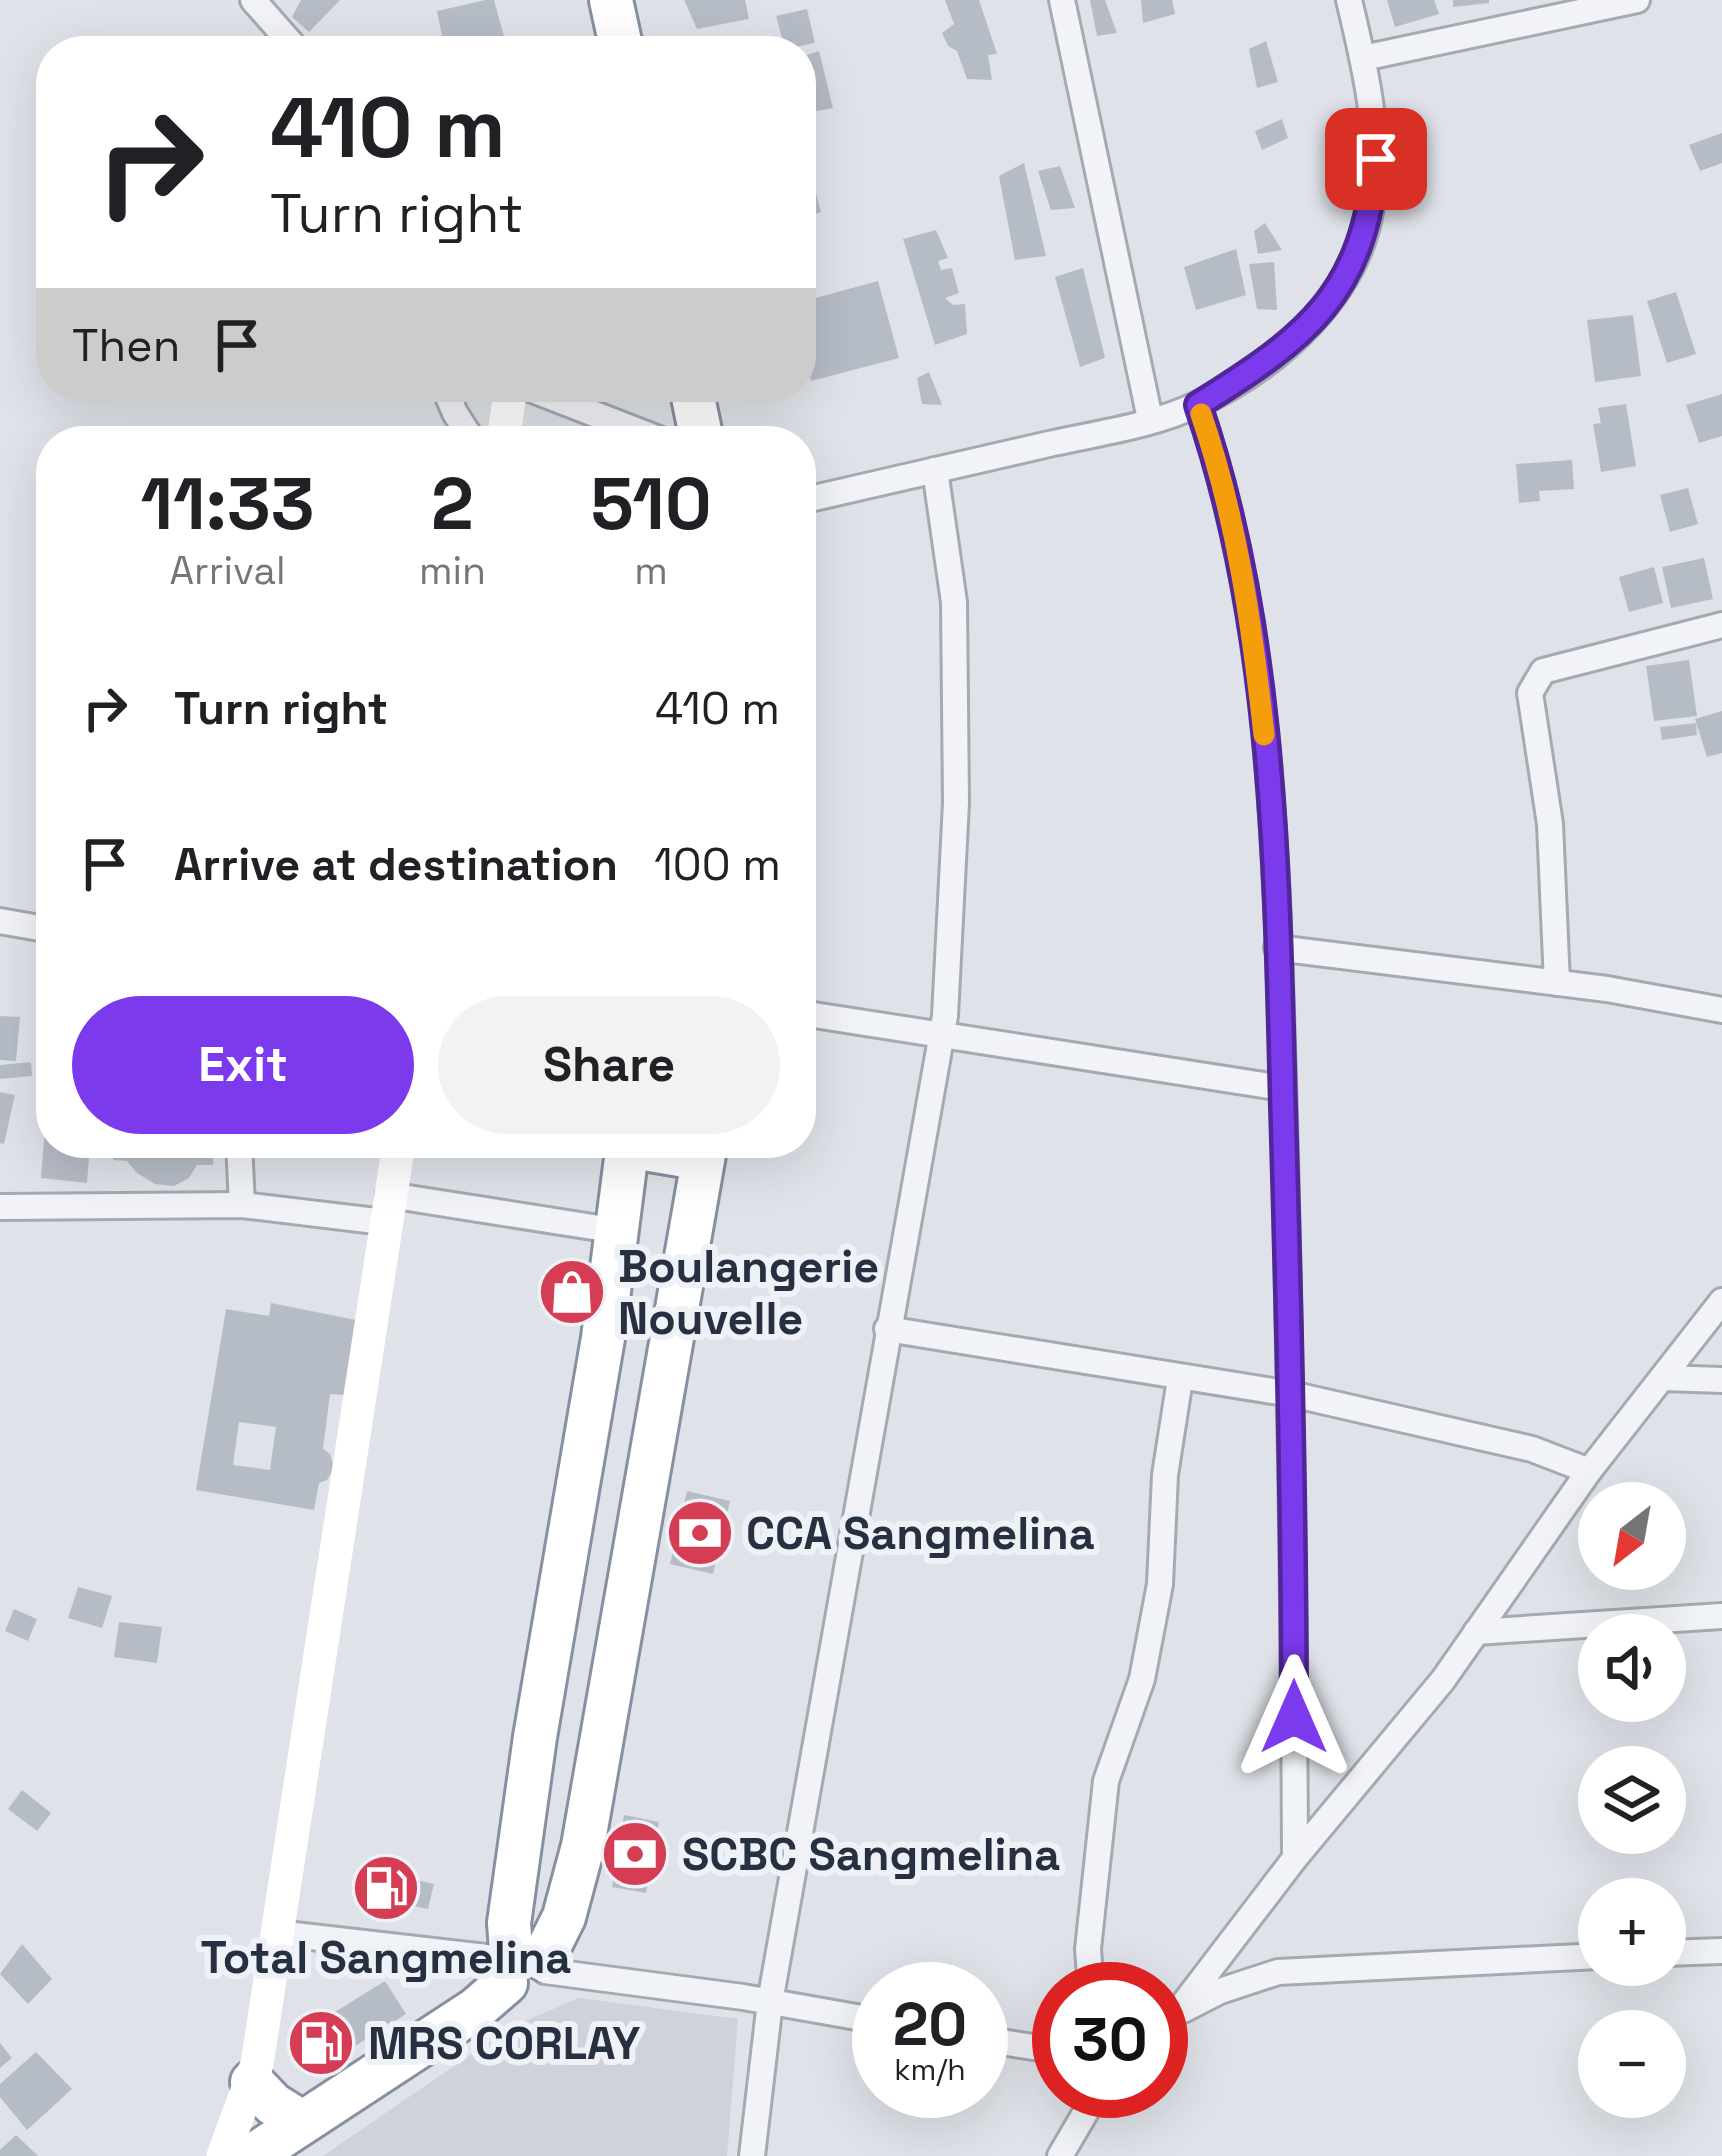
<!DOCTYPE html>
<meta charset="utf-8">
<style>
:root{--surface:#fff;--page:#f2f2f2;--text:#202124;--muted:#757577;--accent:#7c3aed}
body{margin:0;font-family:"Space Grotesk",sans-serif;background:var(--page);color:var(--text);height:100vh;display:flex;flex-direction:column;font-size:45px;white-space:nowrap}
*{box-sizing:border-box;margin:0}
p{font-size:39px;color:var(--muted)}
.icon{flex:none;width:66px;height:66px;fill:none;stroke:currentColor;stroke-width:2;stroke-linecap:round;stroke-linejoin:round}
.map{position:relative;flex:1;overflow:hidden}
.sheet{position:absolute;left:36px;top:426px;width:780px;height:732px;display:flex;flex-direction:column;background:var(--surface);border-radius:48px;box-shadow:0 12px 48px #0002}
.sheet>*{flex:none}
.hud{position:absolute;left:36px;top:36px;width:780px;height:366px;border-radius:48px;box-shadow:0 12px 48px #0002;background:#fff;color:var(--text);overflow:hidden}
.needle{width:78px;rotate:211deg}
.tools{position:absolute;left:1578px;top:1482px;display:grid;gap:24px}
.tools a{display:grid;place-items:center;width:108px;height:108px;border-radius:50%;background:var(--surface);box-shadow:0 12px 48px #0002;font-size:60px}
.speed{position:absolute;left:852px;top:1962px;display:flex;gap:24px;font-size:60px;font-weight:700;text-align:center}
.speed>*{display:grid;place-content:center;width:156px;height:156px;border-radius:50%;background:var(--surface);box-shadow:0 12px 48px #0002;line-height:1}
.speed small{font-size:30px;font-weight:400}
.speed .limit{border:18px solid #d22;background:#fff;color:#111}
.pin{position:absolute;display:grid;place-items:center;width:102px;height:102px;color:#fff;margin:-51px;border-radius:24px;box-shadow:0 6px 18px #0006}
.me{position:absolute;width:132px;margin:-66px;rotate:0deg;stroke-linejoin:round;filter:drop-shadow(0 0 9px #0008)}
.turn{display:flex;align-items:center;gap:42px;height:252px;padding:0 36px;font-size:54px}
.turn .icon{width:156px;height:156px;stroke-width:2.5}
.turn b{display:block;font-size:84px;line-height:102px}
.then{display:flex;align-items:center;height:114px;padding:0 36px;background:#0003;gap:24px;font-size:45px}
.eta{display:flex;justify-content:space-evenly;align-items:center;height:204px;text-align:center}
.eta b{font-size:72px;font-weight:700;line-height:84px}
.primary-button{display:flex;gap:24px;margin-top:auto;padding:24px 36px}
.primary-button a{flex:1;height:138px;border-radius:72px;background:var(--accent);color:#fff;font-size:48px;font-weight:700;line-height:138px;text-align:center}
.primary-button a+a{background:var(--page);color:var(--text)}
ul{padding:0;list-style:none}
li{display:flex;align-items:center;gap:36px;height:156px;padding:0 36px}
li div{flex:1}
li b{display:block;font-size:45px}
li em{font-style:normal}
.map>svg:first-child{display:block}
.built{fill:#cdd2db}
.building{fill:#b6bcc6;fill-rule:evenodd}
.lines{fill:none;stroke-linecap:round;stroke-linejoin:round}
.street-casing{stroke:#a4aab3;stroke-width:30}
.highway-casing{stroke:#8590a0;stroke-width:48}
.street{stroke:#f2f3f7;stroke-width:24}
.secondary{stroke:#fff;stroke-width:33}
.highway{stroke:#fff;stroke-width:42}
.route-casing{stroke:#51269a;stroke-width:30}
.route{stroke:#7c3aed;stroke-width:21}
.slow{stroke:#f59e0b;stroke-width:21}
.labels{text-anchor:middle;stroke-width:12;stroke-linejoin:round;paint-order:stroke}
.poi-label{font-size:45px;font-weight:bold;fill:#273041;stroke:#eef2f6;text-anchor:start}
</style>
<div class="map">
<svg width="1722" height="2156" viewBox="0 0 1722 2156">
<rect width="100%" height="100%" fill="#dfe3e9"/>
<polygon class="built" points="579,1998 738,2019 727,2156 323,2156 511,2027"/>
<g class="building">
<polygon points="301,0 340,0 309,32 292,17"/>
<polygon points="486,0 494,0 508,51 445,51 437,11"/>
<polygon points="684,0 745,0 749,19 697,29"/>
<polygon points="945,0 979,0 997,54 988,55 992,80 967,79 957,51 948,46 942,33 954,24"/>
<polygon points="1090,0 1105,0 1117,33 1097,36"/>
<polygon points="1141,0 1172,0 1175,14 1143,23"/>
<polygon points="1387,0 1434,0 1439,14 1395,27"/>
<polygon points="1453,0 1489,0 1489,3 1453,7"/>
<polygon points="807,9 815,43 785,49 776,16"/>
<polygon points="1266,41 1278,82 1257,88 1249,49"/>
<polygon points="819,51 833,108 801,114 801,57"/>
<polygon points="1282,119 1288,138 1262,150 1255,131"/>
<polygon points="1722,133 1722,163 1700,171 1689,145"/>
<polygon points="807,158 821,212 801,219 801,159"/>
<polygon points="1024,163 1046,256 1015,260 999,176"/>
<polygon points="1060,166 1075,208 1051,210 1038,171"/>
<polygon points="1265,223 1282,250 1258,254 1254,231"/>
<polygon points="936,230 948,258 938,261 941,270 952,268 959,293 945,298 953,305 965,304 967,334 935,345 903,239"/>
<polygon points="1236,249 1246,295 1196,310 1184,267"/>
<polygon points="1274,262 1277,310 1257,309 1249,264"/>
<polygon points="1083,268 1105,358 1080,367 1055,277"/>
<polygon points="878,281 899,358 811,381 801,345 801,302"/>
<polygon points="1676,292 1696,354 1667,363 1647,301"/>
<polygon points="1633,315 1641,376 1595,382 1587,320"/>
<polygon points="929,372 942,405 922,404 917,378"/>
<polygon points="1722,394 1722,436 1699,443 1686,405"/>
<polygon points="1626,404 1636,466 1601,472 1593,424 1601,423 1598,408"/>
<polygon points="1572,460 1574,489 1539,491 1540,501 1519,503 1516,464"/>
<polygon points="1688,488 1698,524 1670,532 1660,495"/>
<polygon points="1704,558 1713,599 1671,608 1662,567"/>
<polygon points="1654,567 1663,603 1629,612 1619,577"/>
<polygon points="1689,660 1697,716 1654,721 1646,666"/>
<polygon points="1722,711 1722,753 1707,757 1695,719"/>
<polygon points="1696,723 1697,735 1662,740 1660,727"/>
<polygon points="0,1016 20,1017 16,1061 0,1060"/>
<polygon points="31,1062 32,1076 0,1079 0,1065"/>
<polygon points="0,1092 15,1095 4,1144 0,1143"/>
<polygon points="45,1127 51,1128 51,1143 90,1143 87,1183 41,1178"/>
<polygon points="114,1143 214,1143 213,1165 197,1165 189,1178 174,1186 155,1184 137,1173 127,1161 113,1160"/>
<polygon points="564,1271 586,1274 580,1313 558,1309"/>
<path d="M271,1303L356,1320L347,1395L330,1394L323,1449L330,1454L334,1468L327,1480L319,1483L314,1510L196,1490L226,1309L269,1316ZM239,1422L276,1427L270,1470L233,1465Z"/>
<polygon points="687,1491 730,1501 713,1574 670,1564"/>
<polygon points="78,1587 112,1596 102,1628 68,1618"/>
<polygon points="14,1609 37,1619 28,1641 5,1631"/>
<polygon points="119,1622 162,1627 157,1663 114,1657"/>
<polygon points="22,1790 51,1813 37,1831 8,1809"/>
<polygon points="624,1815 659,1822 646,1893 612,1887"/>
<polygon points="408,1878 434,1884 428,1909 402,1904"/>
<polygon points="22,1944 52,1979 28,2004 0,1974"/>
<polygon points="385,1981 406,2014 325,2065 304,2031"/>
<polygon points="0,2043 12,2058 0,2068"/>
<polygon points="36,2052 72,2089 27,2130 0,2097 0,2084"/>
<polygon points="16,2135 38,2156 0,2156 0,2150"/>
</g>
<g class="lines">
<defs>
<g id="street">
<polyline points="253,0 298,51"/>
<polyline points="1062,0 1150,419"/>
<polyline points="1363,58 1637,0"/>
<polyline points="444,387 455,413 473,441"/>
<polyline points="525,387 664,441"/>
<path d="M1198,405C1275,631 1277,877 1284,1114C1290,1362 1294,1610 1295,1858"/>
<path d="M801,501C884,482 967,463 1049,444C1098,433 1153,426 1198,404C1277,367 1358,296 1371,206C1382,137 1365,67 1349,0"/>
<polyline points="0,921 51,930"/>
<polyline points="1277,948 1607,989 1722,1010"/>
<polyline points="1557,983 1550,824 1530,693 1543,671 1722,625"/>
<polyline points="801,1013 1283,1088"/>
<polyline points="239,1143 242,1205"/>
<polyline points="389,1195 618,1231"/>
<polyline points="0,1207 242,1205 384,1222"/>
<polyline points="887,1329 1291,1394 1532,1449 1589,1471"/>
<polyline points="1663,1378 1722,1380"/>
<polyline points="1476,1632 1722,1616"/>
<polyline points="277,1933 503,1959"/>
<polyline points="1665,1953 1722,1951"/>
<polyline points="545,1971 743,1997 879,2021"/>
<polyline points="1091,1989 1088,1949 1106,1781 1142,1679 1160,1584 1165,1475 1180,1379"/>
<polyline points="1183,2010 1220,1991 1278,1972 1599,1956"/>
<polyline points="1175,2015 1295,1858 1443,1680 1589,1471 1722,1301"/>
<polyline points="981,2039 1059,2051"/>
<polyline points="752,2156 770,2002 945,1016 956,803 954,602 935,470"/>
<polyline points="1060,2156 1098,2091"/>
</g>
<g id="highway">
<polyline points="611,0 622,51"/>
<polyline points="691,387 702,441"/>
<polyline points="627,1146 703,1159"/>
<polyline points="511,1950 509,1923 535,1737 603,1338 628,1143"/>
<polyline points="543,1959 564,1917 583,1846 706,1143"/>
<polyline points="252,2082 273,2104 300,2121"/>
<polyline points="252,2156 476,2009 506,1983"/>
</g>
</defs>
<use href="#street" class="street-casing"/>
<use href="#highway" class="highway-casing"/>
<use href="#street" class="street"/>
<g class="secondary">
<polyline points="503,441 511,387"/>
<polyline points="223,2156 257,2064 399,1143"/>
</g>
<use href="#highway" class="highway"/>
</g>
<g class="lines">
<defs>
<path id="route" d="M1294,1717C1294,1513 1289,1310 1283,1107C1277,873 1275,629 1198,405C1307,337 1364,295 1376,159"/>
</defs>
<use href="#route" class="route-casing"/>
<use href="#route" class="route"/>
<path class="slow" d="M1201,414C1237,519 1252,626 1264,735"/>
</g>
<defs>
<symbol id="shop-disc" viewBox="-11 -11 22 22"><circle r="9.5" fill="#d53d54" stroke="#eef2f6"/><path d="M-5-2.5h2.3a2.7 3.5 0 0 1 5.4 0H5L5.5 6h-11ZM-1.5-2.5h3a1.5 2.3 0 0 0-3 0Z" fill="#fff"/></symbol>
<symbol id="bank-disc" viewBox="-11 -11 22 22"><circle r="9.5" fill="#d53d54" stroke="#eef2f6"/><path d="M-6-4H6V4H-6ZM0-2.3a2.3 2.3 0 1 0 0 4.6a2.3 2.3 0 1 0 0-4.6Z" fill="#fff"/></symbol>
<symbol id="fuel-disc" viewBox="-11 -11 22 22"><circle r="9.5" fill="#d53d54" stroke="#eef2f6"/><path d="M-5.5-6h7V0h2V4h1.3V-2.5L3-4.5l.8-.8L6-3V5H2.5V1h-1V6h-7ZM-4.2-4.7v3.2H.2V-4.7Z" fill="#fff"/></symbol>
</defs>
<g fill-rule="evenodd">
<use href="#shop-disc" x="534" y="1254" width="76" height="76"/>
<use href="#bank-disc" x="662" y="1495" width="76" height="76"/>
<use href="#bank-disc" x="597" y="1816" width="76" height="76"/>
<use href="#fuel-disc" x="348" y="1850" width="76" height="76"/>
<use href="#fuel-disc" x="283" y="2005" width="76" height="76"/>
</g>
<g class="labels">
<g class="poi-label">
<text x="618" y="1282">Boulangerie<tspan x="618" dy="52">Nouvelle</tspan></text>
<text x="746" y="1549">CCA Sangmelina</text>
<text x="682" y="1870">SCBC Sangmelina</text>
<text x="386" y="1973" text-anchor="middle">Total Sangmelina</text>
<text x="368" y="2059">MRS CORLAY</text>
</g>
</g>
</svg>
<div class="tools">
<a><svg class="needle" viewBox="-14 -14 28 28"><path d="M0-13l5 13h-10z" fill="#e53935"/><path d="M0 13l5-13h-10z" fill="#757577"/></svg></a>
<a><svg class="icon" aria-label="sound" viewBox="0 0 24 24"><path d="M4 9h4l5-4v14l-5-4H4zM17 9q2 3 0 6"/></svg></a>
<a><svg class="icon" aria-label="layers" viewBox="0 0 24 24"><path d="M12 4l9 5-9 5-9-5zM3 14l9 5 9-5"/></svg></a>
<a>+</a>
<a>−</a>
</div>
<div class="speed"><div>20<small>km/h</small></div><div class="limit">30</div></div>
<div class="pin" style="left:1376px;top:159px;background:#d93025"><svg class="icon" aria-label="arrive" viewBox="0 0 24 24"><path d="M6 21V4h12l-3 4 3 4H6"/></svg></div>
<svg class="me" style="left:1294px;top:1717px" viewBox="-20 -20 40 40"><path d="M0-17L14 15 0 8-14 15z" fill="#7c3aed" stroke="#fff" stroke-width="4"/></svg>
<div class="hud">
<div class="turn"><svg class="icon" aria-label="right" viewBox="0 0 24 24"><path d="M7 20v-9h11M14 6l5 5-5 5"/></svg><div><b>410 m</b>Turn right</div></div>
<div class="then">Then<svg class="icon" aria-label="arrive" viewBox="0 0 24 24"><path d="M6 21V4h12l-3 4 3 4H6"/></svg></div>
</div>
<section class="sheet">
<div class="eta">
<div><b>11:33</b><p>Arrival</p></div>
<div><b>2</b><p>min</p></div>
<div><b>510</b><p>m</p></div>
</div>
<ul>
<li><svg class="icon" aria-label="right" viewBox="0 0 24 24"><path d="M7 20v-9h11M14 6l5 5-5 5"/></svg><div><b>Turn right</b></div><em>410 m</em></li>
<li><svg class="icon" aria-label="arrive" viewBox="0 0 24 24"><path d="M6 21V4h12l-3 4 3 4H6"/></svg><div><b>Arrive at destination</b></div><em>100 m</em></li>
</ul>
<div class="primary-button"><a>Exit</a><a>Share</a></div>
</section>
</div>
